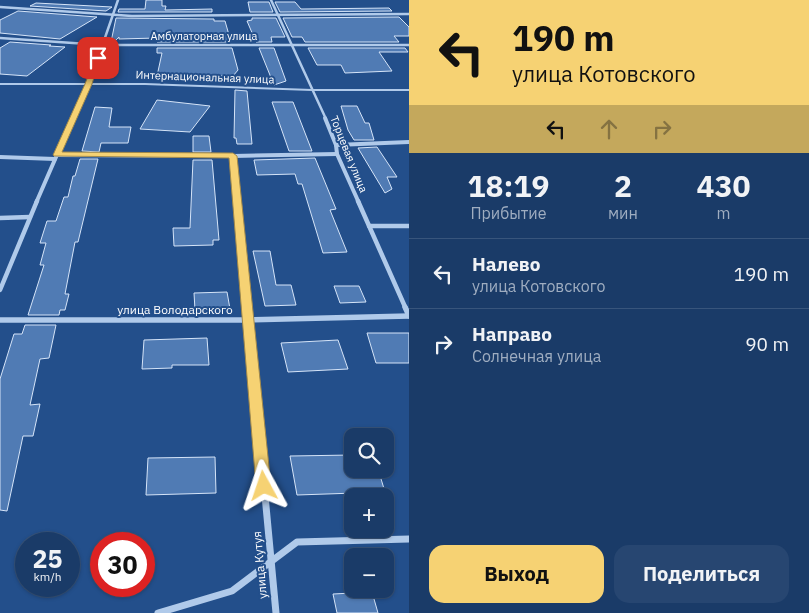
<!DOCTYPE html>
<html lang="ru">
<meta charset="utf-8">
<style>
:root{--surface:#1a3b68;--page:#274671;--text:#f1f3f6;--muted:#9fadc0;--line:#38557c;--accent:#f6d273}
body{margin:0;font-family:"IBM Plex Sans",sans-serif;background:var(--page);color:var(--text);height:100vh;display:flex;flex-direction:column;font-size:19px;white-space:nowrap}
*{box-sizing:border-box;margin:0}
p{font-size:16px;color:var(--muted)}
.icon{flex:none;width:28px;height:28px;fill:none;stroke:currentColor;stroke-width:2;stroke-linecap:round;stroke-linejoin:round}
.map{position:relative;flex:1;overflow:hidden}
.details{display:flex;flex-direction:column;background:var(--surface);width:400px}
.details>*{flex:none}
.top-card{background:#f6d273;color:#111;overflow:hidden}
.buttons{position:absolute;left:344px;top:428px;display:grid;gap:10px}
.buttons a{display:grid;place-items:center;width:50px;height:50px;border-radius:10px;background:var(--surface);box-shadow:0 1px 4px #0004,0 0 0 1px var(--line);font-size:25px}
.speed{position:absolute;left:15px;top:532px;display:flex;gap:10px;font-size:25px;font-weight:700;text-align:center}
.speed>*{display:grid;place-content:center;width:65px;height:65px;border-radius:50%;background:var(--surface);box-shadow:0 1px 4px #0004,0 0 0 1px var(--line);line-height:1}
.speed small{font-size:12px;font-weight:400}
.speed .limit{border:8px solid #d22;background:#fff;color:#111}
.pin{position:absolute;display:grid;place-items:center;width:42px;height:42px;color:#fff;margin:-21px;border-radius:10px;box-shadow:0 2px 8px #0006}
.me{position:absolute;width:55px;margin:-28px;rotate:355deg;stroke-linejoin:round;filter:drop-shadow(0 0 4px #0008)}
.turn{display:flex;align-items:center;gap:18px;height:105px;padding:0 20px;font-size:22px}
.turn .icon{width:65px;height:65px;stroke-width:2.5}
.turn b{display:block;font-size:35px;line-height:42px}
.lanes{display:flex;align-items:center;height:48px;padding:0 20px;background:#0003;justify-content:center;gap:25px;direction:ltr}
.lanes .off{opacity:.35}
.eta{display:flex;justify-content:space-evenly;align-items:center;height:85px;text-align:center}
.eta b{font-size:30px;font-weight:700;line-height:35px}
.button{display:flex;gap:10px;margin-top:auto;padding:10px 20px}
.button a{flex:1;height:58px;border-radius:15px;background:var(--accent);color:#111;font-size:20px;font-weight:700;line-height:58px;text-align:center}
.button a+a{background:var(--page);color:var(--text)}
ul{padding:0;list-style:none}
li{display:flex;align-items:center;gap:15px;height:70px;padding:0 20px;border-top:1px solid var(--line)}
li div{flex:1}
li b{display:block;font-size:19px}
li em{font-style:normal}
main{display:flex;flex:1;min-height:0}
.map>svg:first-child{display:block}
.building{fill:#507bb4;stroke:#d5e4f8}
.lines{fill:none;stroke-linecap:round;stroke-linejoin:round}
.minor-far4{stroke:#b0caea;stroke-width:2.5}
.minor-far3{stroke:#b0caea;stroke-width:4}
.minor-far2{stroke:#b0caea;stroke-width:4.5}
.minor-far1{stroke:#b0caea;stroke-width:5.5}
.minor{stroke:#b0caea;stroke-width:7}
.tertiary{fill:#b0caea;fill-rule:evenodd}
.route{fill:#f6d273;stroke:#a0884b}
.labels{text-anchor:middle;stroke-width:4;stroke-linejoin:round;paint-order:stroke}
.far-street-label{font-size:11px;fill:#fff;stroke:#234f8b}
.street-label{font-size:12px;fill:#fff;stroke:#234f8b}
</style>
<main>
<div class="map">
<svg width="409" height="613" viewBox="0 0 409 613">
<rect width="100%" height="100%" fill="#234f8b"/>
<g class="building">
<polygon points="146,0 162,0 162,6 166,6 165,10 212,9 212,12 118,12 119,9 145,9"/>
<polygon points="248,2 269,2 273,12 250,12"/>
<polygon points="275,2 295,2 301,9 389,8 392,11 280,12"/>
<polygon points="36,3 112,7 106,11 30,6"/>
<polygon points="18,11 97,17 60,39 0,33 0,20"/>
<polygon points="399,17 409,27 409,36 394,36 399,42 305,42 302,37 292,37 283,18"/>
<polygon points="116,18 214,19 214,21 225,21 231,42 157,42 157,38 119,39 119,37 114,42 111,42"/>
<polygon points="252,18 276,18 285,37 271,37 272,42 256,42 247,21 252,20"/>
<polygon points="10,42 51,45 49,46 65,47 27,76 0,74 0,48"/>
<polygon points="157,48 232,48 238,70 233,76 157,76 162,53 157,53"/>
<polygon points="259,48 274,48 286,81 274,85"/>
<polygon points="308,48 405,48 408,52 379,52 392,71 345,73 341,65 317,65"/>
<polygon points="235,90 247,91 252,144 237,144 236,138 234,138"/>
<polygon points="157,100 210,106 190,132 140,129"/>
<polygon points="272,102 293,102 312,151 289,151"/>
<polygon points="341,106 357,106 365,123 369,123 374,140 354,140 348,130"/>
<polygon points="95,107 112,108 109,127 131,127 128,143 101,143 99,152 82,151"/>
<polygon points="193,136 209,136 211,152 193,152"/>
<polygon points="377,147 397,177 387,177 392,189 385,193 358,148"/>
<polygon points="315,158 336,209 330,210 347,252 323,253 302,184 298,184 295,174 257,175 254,160"/>
<polygon points="80,159 98,159 78,242 75,242 65,294 69,294 65,310 60,310 59,315 28,315 44,265 40,265 46,243 40,243 47,221 56,221 64,197 68,197 73,176 75,176"/>
<polygon points="193,160 212,160 219,240 213,240 213,245 174,246 173,228 190,228"/>
<polygon points="253,251 270,251 276,285 291,285 296,305 265,306"/>
<polygon points="334,286 359,286 366,302 340,303"/>
<polygon points="227,292 230,309 195,310 194,293"/>
<polygon points="25,325 56,325 49,358 40,359 30,405 40,404 33,436 23,436 7,511 0,510 0,379 14,334 22,334"/>
<polygon points="367,333 409,333 409,363 376,363"/>
<polygon points="207,338 209,365 172,365 172,368 142,369 144,340"/>
<polygon points="338,340 348,369 288,372 281,343"/>
<polygon points="352,455 352,469 378,469 385,492 297,495 290,456"/>
<polygon points="215,457 216,493 146,495 148,458"/>
<polygon points="372,592 378,613 337,613 333,594"/>
</g>
<g class="lines">
<g class="minor-far4">
<polyline points="271,0 326,119"/>
<polyline points="0,7 132,16 409,14"/>
<polyline points="0,38 102,45 409,45"/>
<polyline points="73,119 89,84 118,0"/>
</g>
<g class="minor-far3">
<polyline points="325,118 336,145 337,154 359,203"/>
<polyline points="336,145 409,142"/>
<polyline points="56,155 233,156 337,154"/>
<polyline points="233,156 237,203"/>
<polyline points="0,157 55,159"/>
<polyline points="36,203 73,118"/>
</g>
<g class="minor-far2">
<polyline points="237,201 247,309"/>
<polyline points="358,201 406,309"/>
<polyline points="0,218 30,217"/>
<polyline points="369,226 409,226"/>
<polyline points="0,290 37,201"/>
</g>
<g class="minor-far1">
<polyline points="247,307 260,443"/>
<polyline points="405,307 409,316"/>
<polyline points="0,320 248,320 409,316"/>
</g>
<g class="minor">
<polyline points="260,442 276,613"/>
<polyline points="158,613 232,591 297,542 409,539"/>
</g>
<polygon class="tertiary" points="0,83 145,83 312,89 409,89 409,91 312,91 145,85 0,85"/>
</g>
<polygon class="route" points="98,56 100,58 92,84 62,152 233,153 237,156 271,486 269,491 264,493 258,491 256,486 229,158 54,156 53,155 85,84 95,58"/>
<g class="labels">
<g class="far-street-label">
<text x="204" y="40">Амбулаторная улица</text>
<text transform="translate(205 77) rotate(2)" y="4">Интернациональная улица</text>
<text transform="translate(349 154) rotate(68)" y="4">Торцевая улица</text>
</g>
<g class="street-label">
<text x="175" y="314">улица Володарского</text>
<text transform="translate(260 565) rotate(-95)" y="4">улица Кутуя</text>
</g>
</g>
</svg>
<div class="buttons">
<a><svg class="icon" aria-label="search" viewBox="0 0 24 24"><circle cx="10" cy="10" r="6"/><path d="M15 15l6 6"/></svg></a>
<a>+</a>
<a>−</a>
</div>
<div class="speed"><div>25<small>km/h</small></div><div class="limit">30</div></div>
<div class="pin" style="left:98px;top:58px;background:#d93025"><svg class="icon" aria-label="arrive" viewBox="0 0 24 24"><path d="M6 21V4h12l-3 4 3 4H6"/></svg></div>
<svg class="me" style="left:264px;top:486px" viewBox="-20 -20 40 40"><path d="M0-17L14 15 0 8-14 15z" fill="#f6d273" stroke="#fff" stroke-width="4"/></svg>
</div>
<section class="details">
<div class="top-card">
<div class="turn"><svg class="icon" aria-label="left" viewBox="0 0 24 24"><path d="M17 20v-9H6M10 6l-5 5 5 5"/></svg><div><b>190 m</b>улица Котовского</div></div>
<div class="lanes"><svg class="icon" aria-label="left" viewBox="0 0 24 24"><path d="M17 20v-9H6M10 6l-5 5 5 5"/></svg><svg class="icon off" aria-label="ahead" viewBox="0 0 24 24"><path d="M12 20V5M6 11l6-6 6 6"/></svg><svg class="icon off" aria-label="right" viewBox="0 0 24 24"><path d="M7 20v-9h11M14 6l5 5-5 5"/></svg></div>
</div>
<div class="eta">
<div><b>18:19</b><p>Прибытие</p></div>
<div><b>2</b><p>мин</p></div>
<div><b>430</b><p>m</p></div>
</div>
<ul>
<li><svg class="icon" aria-label="left" viewBox="0 0 24 24"><path d="M17 20v-9H6M10 6l-5 5 5 5"/></svg><div><b>Налево</b><p>улица Котовского</p></div><em>190 m</em></li>
<li><svg class="icon" aria-label="right" viewBox="0 0 24 24"><path d="M7 20v-9h11M14 6l5 5-5 5"/></svg><div><b>Направо</b><p>Солнечная улица</p></div><em>90 m</em></li>
</ul>
<div class="button"><a>Выход</a><a>Поделиться</a></div>
</section>
</main>
